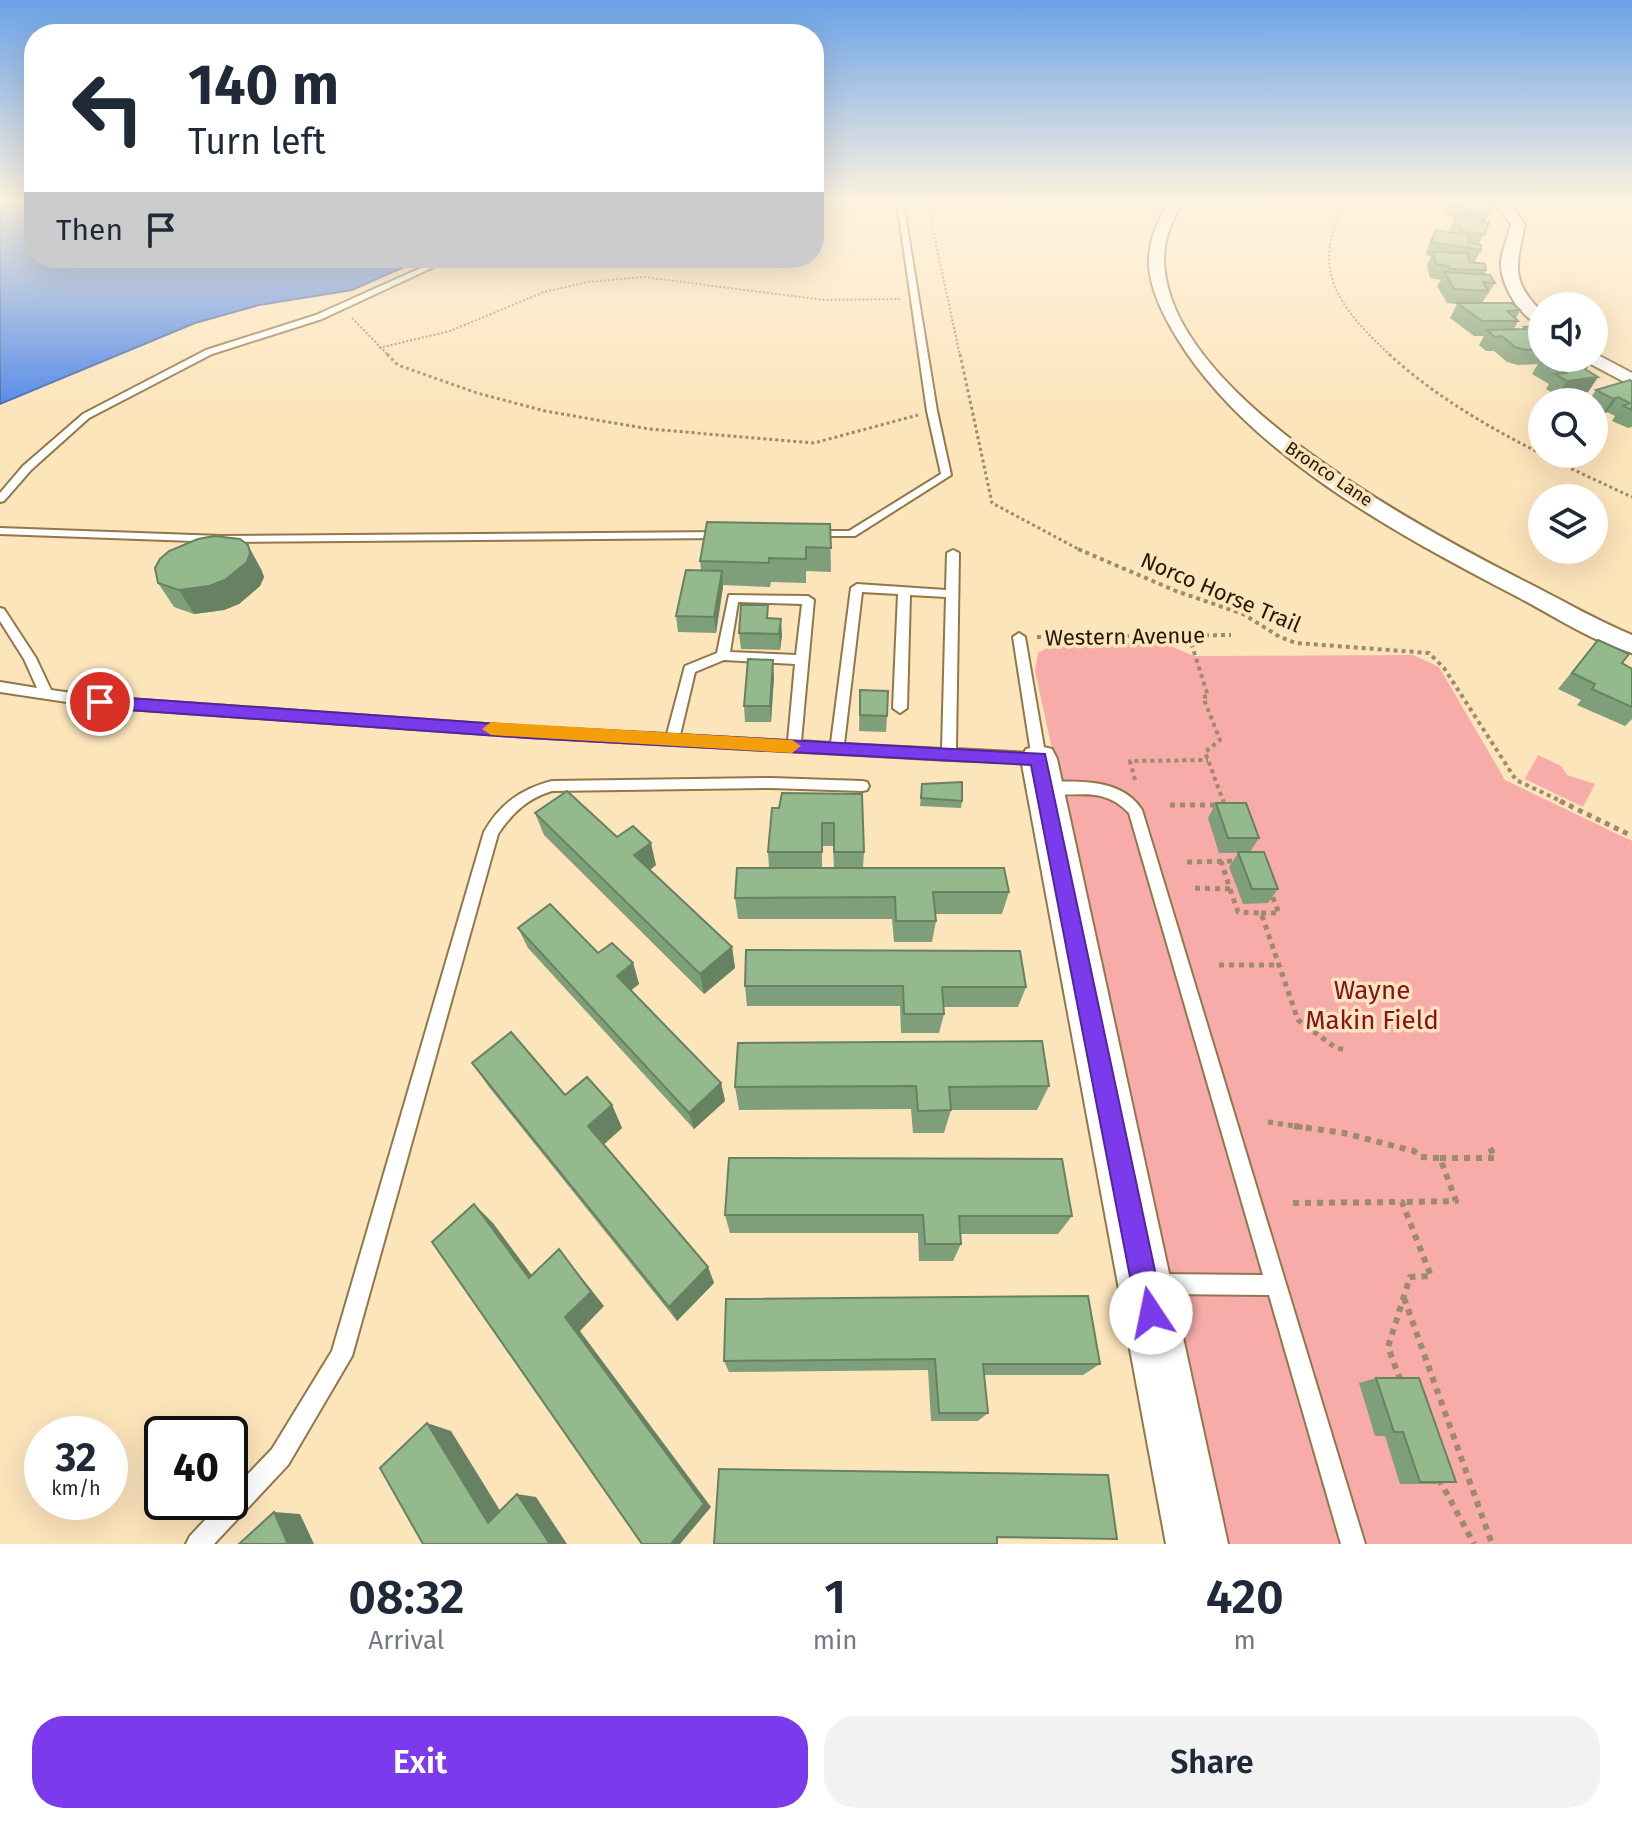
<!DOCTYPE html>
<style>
:root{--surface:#fff;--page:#f2f2f3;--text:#1f2937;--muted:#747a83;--accent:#7c3aed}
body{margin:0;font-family:"Fira Sans",sans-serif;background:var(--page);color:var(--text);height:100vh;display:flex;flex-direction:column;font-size:30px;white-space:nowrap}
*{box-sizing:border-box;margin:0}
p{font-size:26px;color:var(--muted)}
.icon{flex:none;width:44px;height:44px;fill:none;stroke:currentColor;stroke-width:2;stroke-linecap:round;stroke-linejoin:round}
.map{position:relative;height:1544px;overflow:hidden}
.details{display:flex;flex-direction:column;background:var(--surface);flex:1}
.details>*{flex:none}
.guide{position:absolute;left:24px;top:24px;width:800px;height:244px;border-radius:32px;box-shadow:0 8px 32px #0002;background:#fff;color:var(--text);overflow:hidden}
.controls{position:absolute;left:1528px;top:292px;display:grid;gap:16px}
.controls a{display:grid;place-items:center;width:80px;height:80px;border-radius:50%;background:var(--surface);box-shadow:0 8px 32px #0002;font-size:40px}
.speed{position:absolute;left:24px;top:1416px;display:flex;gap:16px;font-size:40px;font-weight:700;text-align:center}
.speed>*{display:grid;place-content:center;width:104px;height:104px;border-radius:50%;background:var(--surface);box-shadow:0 8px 32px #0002;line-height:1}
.speed small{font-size:20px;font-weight:400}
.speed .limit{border:4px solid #111;border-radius:12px;background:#fff;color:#111}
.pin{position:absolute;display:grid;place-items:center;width:68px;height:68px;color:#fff;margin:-34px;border:4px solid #fff;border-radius:50%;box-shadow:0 2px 8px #0007}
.me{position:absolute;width:88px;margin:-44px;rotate:349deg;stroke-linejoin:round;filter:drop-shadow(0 0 6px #0008)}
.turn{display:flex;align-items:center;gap:28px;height:168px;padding:0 32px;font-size:36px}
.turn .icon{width:104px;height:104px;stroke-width:2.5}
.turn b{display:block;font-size:56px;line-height:68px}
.then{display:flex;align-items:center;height:76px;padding:0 32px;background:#0003;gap:16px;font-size:30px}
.eta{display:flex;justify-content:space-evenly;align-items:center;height:136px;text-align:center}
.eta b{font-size:48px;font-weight:600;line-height:56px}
.button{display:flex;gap:16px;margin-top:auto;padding:16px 32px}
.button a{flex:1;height:92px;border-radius:32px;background:var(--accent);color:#fff;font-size:32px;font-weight:600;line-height:92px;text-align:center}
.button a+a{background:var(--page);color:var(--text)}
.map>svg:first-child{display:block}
.green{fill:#f8acaa}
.water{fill:#4e86e9;stroke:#4165a5;stroke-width:2}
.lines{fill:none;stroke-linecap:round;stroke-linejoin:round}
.service-casing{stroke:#927747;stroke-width:4}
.minor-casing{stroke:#927747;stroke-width:4}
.tertiary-casing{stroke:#927747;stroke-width:4}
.path-far4{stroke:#9d8b6c;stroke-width:2;stroke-dasharray:2 2;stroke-linecap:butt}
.path-far3{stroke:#9d8b6c;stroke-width:3;stroke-dasharray:3 3;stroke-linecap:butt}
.path-far2{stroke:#9d8b6c;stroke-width:4;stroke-dasharray:4 4;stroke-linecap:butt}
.path-far1{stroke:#9d8b6c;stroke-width:5;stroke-dasharray:5 5;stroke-linecap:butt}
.path{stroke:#9d8b6c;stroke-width:6;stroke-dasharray:6 6;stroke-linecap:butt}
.service{fill:#fff;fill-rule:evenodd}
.minor{fill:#fff;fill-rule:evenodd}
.tertiary{fill:#fff;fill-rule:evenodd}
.wall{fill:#7e9f79;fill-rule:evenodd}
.shaded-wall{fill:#678263}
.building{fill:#93b98d;stroke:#678263;stroke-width:2}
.route{fill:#7c3aed;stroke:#51269a;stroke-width:2}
.slow{fill:#f59e0b}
.labels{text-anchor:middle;stroke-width:7;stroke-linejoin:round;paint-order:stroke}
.far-street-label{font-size:18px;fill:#231805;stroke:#fce4bb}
.street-label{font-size:22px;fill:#231805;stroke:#fce4bb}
.near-park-label{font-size:26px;fill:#890f22;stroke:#fce4bb}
</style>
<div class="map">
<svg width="1632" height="1544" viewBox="0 0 1632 1544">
<rect width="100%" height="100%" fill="#fce4bb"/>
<g class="green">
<polygon points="1161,642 1194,656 1413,655 1439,667 1505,780 1632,841 1632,1544 1226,1544 1035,671 1038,653 1050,646"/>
<polygon points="1538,755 1561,766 1567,775 1595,784 1583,807 1525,779"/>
</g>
<polygon class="water" points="0,202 34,202 34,258 424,258 352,290 259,305 195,323 0,404"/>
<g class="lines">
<defs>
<g id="service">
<polygon points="897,202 903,202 937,411 951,475 855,536 807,536 806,534 811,531 849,531 941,474 927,411"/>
<polygon points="443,258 453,258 322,319 212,354 89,418 31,470 4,501 0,502 0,493 23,466 83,414 206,350 316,315"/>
<polygon points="0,528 221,536 722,532 727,535 722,538 221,542 0,534"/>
<path d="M953,550L959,553L956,749L1031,753L1013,637L1019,633L1025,637L1046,759L1044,763L949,760L528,737L100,707L0,692V682L37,688L24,659L0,621V608L4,609L36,658L51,690L100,697L528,727L667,734L685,666L717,653L729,595L808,596L814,600L801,741L831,743L851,588L857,584L946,590L947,553ZM862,592L898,594L893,708L900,713L907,708L910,595L946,597L942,749L844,744ZM738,602L802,604L796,655L730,652ZM724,660L795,664L788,741L680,735L695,672Z"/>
<path d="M771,778L862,781L867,782L869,786L867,790L862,791L771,788L552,791C528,798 512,813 498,834L352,1356L288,1465L214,1544H186L190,1536L222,1502H230V1493L272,1449L332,1351L484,832C500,804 521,789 552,781Z"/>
<path d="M1045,782C1078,781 1122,778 1142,810L1365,1544H1341L1269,1295L1155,1294L1148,1291L1145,1284L1148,1277L1155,1274L1263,1275L1129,813C1100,783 1074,800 1040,792L1038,788L1040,784Z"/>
</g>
<g id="minor">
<path d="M1169,202H1183C1172,221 1164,237 1164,259C1165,395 1429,533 1534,586C1567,603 1598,621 1632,635V653C1590,641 1551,614 1512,594C1395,533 1247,453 1177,338C1163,315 1148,286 1149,259C1150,237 1158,221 1169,202Z"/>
<path d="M1493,202H1508L1525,224C1517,264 1509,280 1542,312V325C1520,319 1500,284 1501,262C1502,249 1508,237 1511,224Z"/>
<polygon points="1594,353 1632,373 1632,386 1587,362 1584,358 1594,358"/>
</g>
<polygon id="tertiary" points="1039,746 1052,749 1057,759 1228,1544 1166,1544 1021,759 1026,749"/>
</defs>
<use href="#service" class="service-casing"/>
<use href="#minor" class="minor-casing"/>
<use href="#tertiary" class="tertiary-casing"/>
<g class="path-far4">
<polyline points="927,202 960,356"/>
<path d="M1347,202C1306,269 1341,309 1391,356"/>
<polyline points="352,318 389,356"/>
<polyline points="379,348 450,331 544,292 588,282 643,277 825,300 900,299"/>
</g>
<g class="path-far3">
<polyline points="387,354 398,365 477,393 545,411 649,429 814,443 918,415"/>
<polyline points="960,354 992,503 1082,551"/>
<path d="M1389,354C1457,417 1548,458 1632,497"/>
</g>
<g class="path-far2">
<polyline points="1078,549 1176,591 1243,614 1280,637 1296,643 1429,653 1444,668 1516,780 1565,803"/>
<polyline points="1189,636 1208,696 1203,697 1220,740 1205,752 1224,803"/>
<polyline points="1037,637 1231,635"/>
<polyline points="1135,780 1130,761 1208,760"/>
</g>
<g class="path-far1">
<polyline points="1560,801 1632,836"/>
<polyline points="1170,805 1225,805 1224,801"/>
<polyline points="1187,862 1236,861"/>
<polyline points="1195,888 1230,889 1221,861"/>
<polyline points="1230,889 1238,912 1261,913 1298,1020 1336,1048 1348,1050"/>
<polyline points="1261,913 1279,913 1271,893"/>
<polyline points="1219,965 1279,965"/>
<polyline points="1268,1122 1308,1128"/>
</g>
<g class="path">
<polyline points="1294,1126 1344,1133 1414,1151 1421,1157 1440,1158 1456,1201 1402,1202"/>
<polyline points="1440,1158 1495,1158 1490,1148"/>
<polyline points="1293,1203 1402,1202 1431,1276 1410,1277 1388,1347 1401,1382"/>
<polyline points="1404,1298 1492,1544"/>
<polyline points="1439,1479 1474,1544"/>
</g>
<use href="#service" class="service"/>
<use href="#minor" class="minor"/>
<use href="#tertiary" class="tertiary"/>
</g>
<g class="wall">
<polygon points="1444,202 1485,202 1491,209 1485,222 1489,223 1479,244 1481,250 1474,263 1486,270 1484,275 1495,283 1482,303 1520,310 1516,319 1518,321 1514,329 1522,329 1524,327 1542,328 1542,358 1587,358 1592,361 1586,370 1598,377 1588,392 1557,396 1546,389 1549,384 1532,374 1538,364 1518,365 1507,362 1494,351 1486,351 1479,345 1484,336 1474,336 1450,318 1457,304 1447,303 1437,286 1441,280 1430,278 1427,266 1431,256 1426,255 1429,243 1435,230 1448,232 1455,217 1458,218 1449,216 1442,209 1444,206 1443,204"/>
<polygon points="1632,381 1632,427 1628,428 1612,421 1615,416 1607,412 1603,414 1594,409 1594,402 1588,402 1596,390"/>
<polygon points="830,524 831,572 806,571 806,583 771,582 770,587 723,585 716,633 678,632 676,616 701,570 700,561"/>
<polygon points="261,569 264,577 260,586 239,604 224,610 194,614 174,607 158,583"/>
<polygon points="768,618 782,635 780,650 741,649 739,633"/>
<polygon points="1598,640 1622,663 1632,669 1632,719 1625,726 1577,705 1581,700 1558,689"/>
<polygon points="774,676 771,722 745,722 744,706"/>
<polygon points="860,690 887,716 886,732 859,731"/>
<polygon points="922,784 962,801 961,808 920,806"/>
<path d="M862,794L864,852L863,868L1009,892L1002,914H935L936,921L932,942H894L892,919H738L735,898L769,868L768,852L779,808ZM822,846H833L834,868H822Z"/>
<polygon points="1216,803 1259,838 1250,852 1278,889 1268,903 1243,904 1229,867 1238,853 1219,853 1208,818"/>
<polygon points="535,813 617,837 656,865 650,870 732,947 735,968 704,994 544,835"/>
<polygon points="518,928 633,963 639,984 631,990 721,1083 725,1101 694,1129 528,948"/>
<polygon points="745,986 1026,987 1018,1007 943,1007 944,1014 939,1033 901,1033 900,1006 747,1006"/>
<polygon points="738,1043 1049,1086 1037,1110 951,1110 944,1133 913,1133 911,1109 739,1110 735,1087"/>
<polygon points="472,1063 565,1095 612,1105 622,1128 604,1144 708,1267 714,1283 677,1321 489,1087"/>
<polygon points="725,1215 1072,1216 1058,1234 960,1234 961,1244 953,1261 919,1261 918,1233 730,1233"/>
<polygon points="726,1299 1100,1364 1083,1375 984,1375 988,1413 978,1421 931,1421 928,1370 729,1372 724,1361"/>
<polygon points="1376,1378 1456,1482 1435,1484 1400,1484 1385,1436 1375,1436 1359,1383"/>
<polygon points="719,1469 1117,1539 997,1538"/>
</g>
<g class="shaded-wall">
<polygon points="1592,361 1582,376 1575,363"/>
<polygon points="1598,377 1588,392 1557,396 1567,381"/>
<polygon points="1618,397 1607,412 1603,414 1613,399"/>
<polygon points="248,545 261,569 264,577 260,586 239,604 224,610 194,614 179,590"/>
<polygon points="722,571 723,587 716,633 714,617"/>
<polygon points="781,619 782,635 780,650 779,634"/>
<polygon points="773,660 774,676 771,722 770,706"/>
<polygon points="651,843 656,865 640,877 634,855"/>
<polygon points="732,947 735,968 704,994 700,974"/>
<polygon points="633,963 639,984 624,996 617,976"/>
<polygon points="721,1083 725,1101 694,1129 689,1113"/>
<polygon points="612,1105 622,1128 600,1148 588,1126"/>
<polygon points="474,1204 493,1223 545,1293 529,1278"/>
<polygon points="559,1249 604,1306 580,1331 711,1507 680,1544 671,1544 565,1317"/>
<polygon points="708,1267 714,1283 677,1321 669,1307"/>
<polygon points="427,1423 451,1431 509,1525 488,1523"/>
<polygon points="517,1494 536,1497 567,1544 550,1544"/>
<polygon points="274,1512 300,1514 314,1544 288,1544"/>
</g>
<g class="building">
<polygon points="1454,202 1485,202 1491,209 1467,209 1463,204"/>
<polygon points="1465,215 1484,219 1482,222 1489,223 1484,235 1460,231 1461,226 1453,224 1455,217 1462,218"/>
<polygon points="1435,230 1468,235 1468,242 1481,245 1481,250 1432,242"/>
<polygon points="1433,252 1467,253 1469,262 1485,264 1486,270 1450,269 1448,266 1436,264"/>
<polygon points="1444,272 1490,275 1495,283 1483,282 1488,291 1454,289"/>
<polygon points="1457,303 1512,303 1520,310 1507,311 1518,321 1482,321"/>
<polygon points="1540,326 1542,328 1542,337 1540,337 1542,339 1542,349 1527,350 1515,347 1502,336 1495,337 1487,330 1526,329 1524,327"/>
<polygon points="1546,358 1587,358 1592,361 1575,363 1598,377 1567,381 1555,374 1566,373 1541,359"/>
<polygon points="1630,380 1632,381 1632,410 1623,406 1630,403 1618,397 1613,399 1596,390"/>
<polygon points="707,522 830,524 831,548 806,547 806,559 769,558 769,563 700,561"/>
<polygon points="214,536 240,539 248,545 250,553 247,562 225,580 209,586 179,590 158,583 155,568 160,559 169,551 198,539"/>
<polygon points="686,570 722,571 714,617 676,616"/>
<polygon points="741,605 768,605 767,618 781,619 779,634 739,633"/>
<polygon points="1598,640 1629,654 1622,663 1632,669 1632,707 1592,689 1595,684 1572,673"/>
<polygon points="748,659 773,660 770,706 744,706"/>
<polygon points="860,690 888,691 887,716 860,715"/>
<polygon points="962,782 962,801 921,798 922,784"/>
<polygon points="567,791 617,837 633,826 651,843 634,855 732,947 700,974 535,813"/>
<polygon points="782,793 862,794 864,852 834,852 834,823 822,823 822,852 768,852 772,808 779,808"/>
<polygon points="1216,803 1246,803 1259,838 1228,838"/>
<polygon points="1238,852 1264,852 1278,889 1252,889"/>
<polygon points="737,868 1004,868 1009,892 933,892 936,921 896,921 895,897 735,898"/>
<polygon points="550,904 598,953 612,943 633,963 617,976 721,1083 689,1113 518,928"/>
<polygon points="746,950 1020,951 1026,987 942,987 944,1014 904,1014 903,986 745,986"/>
<polygon points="511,1032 565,1095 587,1077 612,1105 588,1126 708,1267 669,1307 472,1063"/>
<polygon points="1042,1041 1049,1086 949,1087 951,1110 918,1111 916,1086 735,1087 738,1043"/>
<polygon points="729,1158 1062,1159 1072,1216 959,1216 961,1244 925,1244 923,1215 725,1215"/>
<polygon points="474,1204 529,1278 559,1249 591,1292 565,1317 704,1504 671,1544 642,1544 432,1242"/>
<polygon points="1088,1296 1100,1364 983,1364 988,1413 939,1413 935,1359 724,1361 726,1299"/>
<polygon points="1376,1378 1419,1378 1456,1482 1420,1482 1403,1432 1394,1432"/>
<polygon points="427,1423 488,1523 517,1494 550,1544 423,1544 380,1468"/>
<polygon points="719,1469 1108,1475 1117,1539 997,1537 997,1544 714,1544"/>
<polygon points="274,1512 288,1544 239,1544"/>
</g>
<linearGradient id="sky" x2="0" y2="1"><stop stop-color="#6aa2e8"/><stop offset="0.48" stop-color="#fef3e0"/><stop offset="1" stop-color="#fef3e0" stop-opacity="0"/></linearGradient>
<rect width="1632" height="418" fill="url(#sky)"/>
<polygon class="route" points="100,696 528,726 1045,754 1164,1313 1160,1322 1151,1326 1141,1322 1137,1313 1031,765 528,738 100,708 91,702"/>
<polygon class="slow" points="491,722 792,740 801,746 792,753 491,735 482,729"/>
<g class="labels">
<g class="far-street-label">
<text transform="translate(1329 474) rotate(34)" y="6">Bronco Lane</text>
</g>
<g class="street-label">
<text transform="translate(1221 592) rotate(23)" y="8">Norco Horse Trail</text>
<text transform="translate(1125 636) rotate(-1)" y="8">Western Avenue</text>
</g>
<g class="near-park-label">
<text x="1372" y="999">Wayne<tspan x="1372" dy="30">Makin Field</tspan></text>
</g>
</g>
</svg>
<div class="controls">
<a><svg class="icon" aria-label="sound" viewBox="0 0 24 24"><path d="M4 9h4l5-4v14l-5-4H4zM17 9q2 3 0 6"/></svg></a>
<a><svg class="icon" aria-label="search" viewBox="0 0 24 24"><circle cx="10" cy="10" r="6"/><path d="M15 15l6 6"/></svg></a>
<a><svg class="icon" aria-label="layers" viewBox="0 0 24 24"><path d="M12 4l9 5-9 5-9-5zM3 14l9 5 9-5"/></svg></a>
</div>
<div class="speed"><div>32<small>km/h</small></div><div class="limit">40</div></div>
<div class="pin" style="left:100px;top:702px;background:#d93025"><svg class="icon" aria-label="arrive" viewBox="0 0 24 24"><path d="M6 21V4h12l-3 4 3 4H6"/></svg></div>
<svg class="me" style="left:1151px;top:1313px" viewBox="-20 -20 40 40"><circle r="19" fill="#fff"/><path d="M0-13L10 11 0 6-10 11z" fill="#7c3aed"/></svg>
<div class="guide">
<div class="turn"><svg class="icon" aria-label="left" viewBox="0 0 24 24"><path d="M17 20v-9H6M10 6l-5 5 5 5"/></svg><div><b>140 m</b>Turn left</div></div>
<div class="then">Then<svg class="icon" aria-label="arrive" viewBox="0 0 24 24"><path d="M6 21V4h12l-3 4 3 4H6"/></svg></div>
</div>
</div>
<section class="details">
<div class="eta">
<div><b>08:32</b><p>Arrival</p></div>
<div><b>1</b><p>min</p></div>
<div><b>420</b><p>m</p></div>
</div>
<div class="button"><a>Exit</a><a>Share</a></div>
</section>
